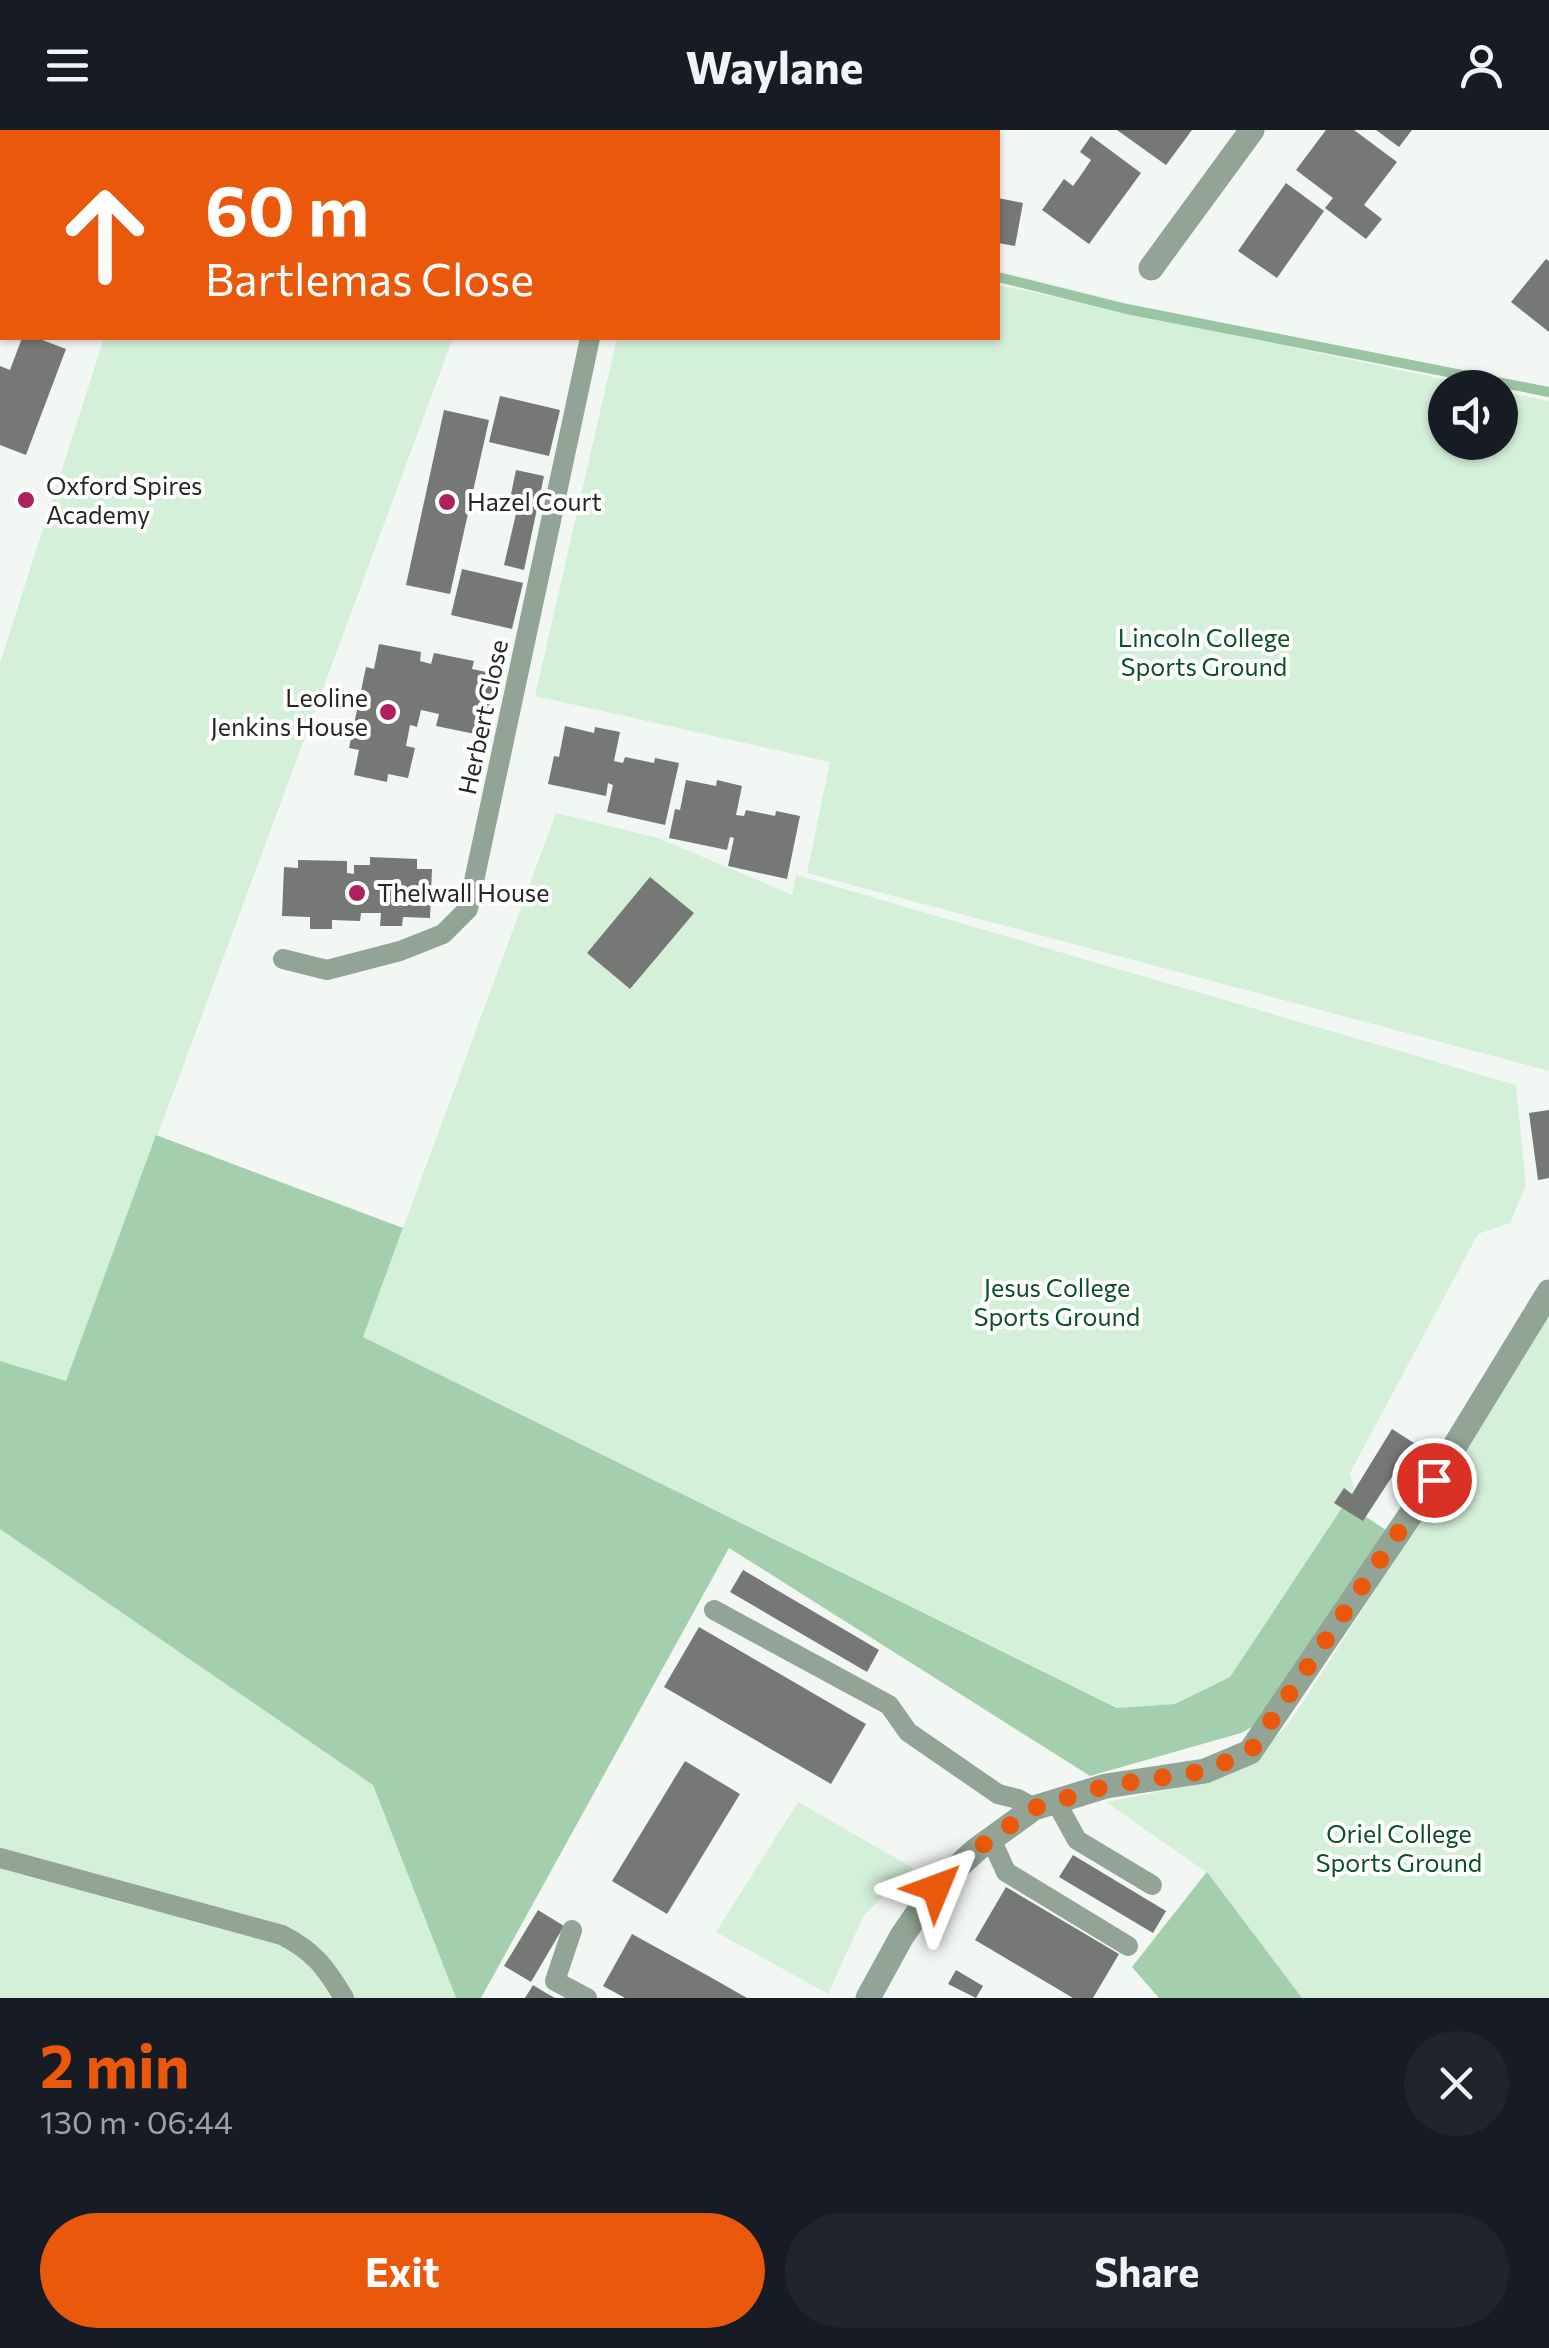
<!DOCTYPE html>
<meta charset="utf-8">
<style>
:root{--surface:#171b24;--page:#20242c;--text:#f1f3f6;--muted:#9ea1a6;--accent:#ea580c}
body{margin:0;font-family:Commissioner,sans-serif;background:var(--page);color:var(--text);height:100vh;display:flex;flex-direction:column;font-size:38px;white-space:nowrap}
*{box-sizing:border-box;margin:0}
p{font-size:32px;color:var(--muted)}
.icon{flex:none;width:55px;height:55px;fill:none;stroke:currentColor;stroke-width:2;stroke-linecap:round;stroke-linejoin:round}
.map{position:relative;height:1868px;overflow:hidden}
.sheet{display:flex;flex-direction:column;background:var(--surface);flex:1}
.sheet>*{flex:none}
.guide{position:absolute;left:0px;top:0px;width:1000px;height:210px;box-shadow:0 2px 8px #0004;background:#ea580c;color:#fff;overflow:hidden}
.tools{position:absolute;left:1428px;top:240px;display:grid;gap:20px}
.tools a{display:grid;place-items:center;width:90px;height:90px;border-radius:50%;background:var(--surface);box-shadow:0 2px 8px #0004;font-size:50px}
.pin{position:absolute;display:grid;place-items:center;width:85px;height:85px;color:#fff;margin:-42px;border:5px solid #fff;border-radius:50%;box-shadow:0 2px 10px #0007}
.me{position:absolute;width:110px;margin:-55px;rotate:46deg;stroke-linejoin:round;filter:drop-shadow(0 0 8px #0008)}
.turn{display:flex;align-items:center;gap:35px;height:210px;padding:0 40px;font-size:45px}
.turn .icon{width:130px;height:130px;stroke-width:2.5}
.turn b{display:block;font-size:70px;line-height:85px}
.round{display:grid;place-items:center;flex:none;width:105px;height:105px;border-radius:52px;background:var(--page)}
.summary{display:flex;align-items:center;justify-content:space-between;height:170px;padding:0 40px}
h1{font-size:60px;font-weight:700;line-height:75px;color:var(--accent)}
.action{display:flex;gap:20px;margin-top:auto;padding:20px 40px}
.action a{flex:1;height:115px;border-radius:60px;background:var(--accent);color:#fff;font-size:40px;font-weight:700;line-height:115px;text-align:center}
.action a+a{background:var(--page);color:var(--text)}
header{display:flex;justify-content:space-between;align-items:center;height:130px;padding:0 40px;background:var(--surface);font-size:45px;font-weight:700}
.map>svg:first-child{display:block}
.green{fill:#d4f0d9}
.forest{fill:#a4cfac}
.lines{fill:none;stroke-linecap:round;stroke-linejoin:round}
.stream{stroke:#9ac5a2;stroke-width:10}
.building{fill:#757875}
.service{stroke:#92a495;stroke-width:20}
.minor{stroke:#92a495;stroke-width:25}
.route{stroke:#ea580c;stroke-width:18;stroke-dasharray:0 32.4}
.poi-dot{fill:#ae215f;stroke:#fff;stroke-width:4}
.labels{text-anchor:middle;stroke-width:8;stroke-linejoin:round;paint-order:stroke}
.poi-label{font-size:25px;fill:#252725;stroke:#fff;text-anchor:start}
.park-label{font-size:25px;fill:#0c5024;stroke:#fff}
.street-label{font-size:25px;fill:#252725;stroke:#fff}
</style>
<header><svg class="icon" aria-label="menu" viewBox="0 0 24 24"><path d="M4 6h16M4 12h16M4 18h16"/></svg>Waylane<svg class="icon" aria-label="person" viewBox="0 0 24 24"><circle cx="12" cy="8" r="4"/><path d="M4 21q1-7 8-7t8 7"/></svg></header>
<div class="map">
<svg width="1549" height="1868" viewBox="0 0 1549 1868">
<rect width="100%" height="100%" fill="#f3f7f3"/>
<g class="green">
<polygon points="998,155 1480,257 1445,258 1445,312 1500,312 1500,261 1549,271 1549,941 807,743 830,632 535,566 617,208 998,208"/>
<polygon points="104,208 453,208 66,1252 0,1231 0,533"/>
<polygon points="556,683 658,708 792,765 796,745 1516,955 1526,1055 1510,1093 1478,1104 1350,1343 1354,1359 1230,1547 1175,1574 1118,1578 363,1207"/>
<polygon points="1549,1183 1549,1868 1159,1868 1132,1837 1206,1742 1106,1672 1204,1653 1230,1644 1258,1626 1290,1592 1403,1417"/>
<polygon points="0,1399 373,1655 456,1868 0,1868"/>
<polygon points="798,1672 913,1738 864,1785 828,1864 716,1802"/>
</g>
<g class="forest">
<polygon points="156,1005 403,1098 363,1207 1117,1578 1175,1574 1230,1547 1345,1373 1392,1404 1265,1590 1241,1603 1090,1646 729,1418 481,1868 456,1868 373,1655 0,1399 0,1231 66,1251"/>
<polygon points="1207,1742 1302,1868 1159,1868 1132,1837"/>
</g>
<g class="lines">
<polyline class="stream" points="998,147 1127,179 1549,262"/>
</g>
<g class="building">
<polygon points="1117,0 1192,0 1166,35"/>
<polygon points="1326,0 1354,0 1397,32 1364,75 1382,89 1366,109 1325,78 1333,68 1296,40"/>
<polygon points="1376,0 1412,0 1399,17"/>
<polygon points="1091,6 1141,43 1089,114 1042,80 1064,49 1073,56 1081,45 1091,30 1080,22"/>
<polygon points="1286,53 1324,81 1277,148 1238,121"/>
<polygon points="998,68 1023,73 1015,116 998,113"/>
<polygon points="1546,129 1549,131 1549,202 1511,172"/>
<polygon points="22,208 37,208 66,219 26,325 0,315 0,236 10,240"/>
<polygon points="500,266 560,280 549,326 489,312"/>
<polygon points="444,280 489,290 450,464 406,455"/>
<polygon points="516,340 544,346 524,440 504,435 519,371 510,369"/>
<polygon points="462,439 523,453 512,499 451,485"/>
<polygon points="379,514 421,522 420,531 431,534 434,523 474,531 472,539 496,544 488,586 479,585 475,604 436,596 439,584 421,580 417,597 410,595 406,616 415,618 408,648 388,644 387,652 354,645 359,620 349,618 366,537 374,539"/>
<polygon points="565,596 594,603 595,597 620,602 614,631 623,633 625,627 654,633 655,628 679,633 665,695 607,682 613,655 608,653 606,666 548,654 554,626 559,627"/>
<polygon points="686,650 716,656 717,650 742,656 736,685 744,686 746,680 775,686 776,681 800,686 787,749 728,736 734,708 730,707 727,720 669,708 675,679 680,680"/>
<polygon points="370,727 417,729 417,739 432,739 430,788 403,787 402,796 380,796 381,783 361,783 360,791 332,790 332,799 310,799 310,787 282,786 284,737 298,738 298,730 347,731 347,743 354,744 354,735 370,735"/>
<polygon points="650,747 694,783 630,859 587,823"/>
<polygon points="1549,980 1549,1048 1538,1050 1529,983"/>
<polygon points="1392,1299 1414,1313 1363,1391 1334,1373 1344,1358 1352,1364"/>
<polygon points="743,1440 879,1520 867,1542 730,1462"/>
<polygon points="699,1497 866,1594 831,1654 664,1557"/>
<polygon points="685,1631 740,1664 667,1784 612,1751"/>
<polygon points="1073,1725 1166,1781 1153,1803 1059,1747"/>
<polygon points="1006,1757 1119,1824 1093,1868 1073,1868 975,1810"/>
<polygon points="538,1780 564,1796 531,1852 504,1836"/>
<polygon points="632,1804 712,1848 747,1868 625,1868 616,1863 603,1856"/>
<polygon points="956,1840 983,1856 976,1868 948,1854"/>
<polygon points="533,1855 546,1863 555,1868 525,1868"/>
</g>
<g class="lines">
<g class="service">
<polyline points="344,2 345,0"/>
<polyline points="283,829 327,840 400,821 443,804 468,779 590,208"/>
<polyline points="714,1480 889,1575 908,1602 998,1664 1018,1669 1034,1678"/>
<polyline points="1055,1670 1077,1710 1152,1755"/>
<polyline points="991,1709 1006,1742 1128,1816"/>
<path d="M0,1728L282,1805C314,1821 326,1838 344,1868"/>
<polyline points="572,1800 555,1851 587,1868"/>
</g>
<g class="minor">
<polyline points="419,0 426,2"/>
<polyline points="540,2 542,0"/>
<polyline points="1151,138 1252,0"/>
<polyline points="868,1868 902,1806 936,1757 976,1720 1034,1678 1106,1656 1205,1641 1250,1622 1434,1350 1549,1162"/>
</g>
</g>
<g class="lines">
<polyline class="route" points="936,1758 976,1720 1034,1678 1106,1656 1204,1641 1250,1622 1434,1350"/>
</g>
<g class="poi-dot">
<circle cx="26" cy="370" r="10"/>
<circle cx="447" cy="372" r="10"/>
<circle cx="388" cy="582" r="10"/>
<circle cx="357" cy="763" r="10"/>
</g>
<g class="labels">
<g class="poi-label">
<text x="46" y="365">Oxford Spires<tspan x="46" dy="29">Academy</tspan></text>
<text x="467" y="381">Hazel Court</text>
<text x="368" y="577" text-anchor="end">Leoline<tspan x="368" dy="29">Jenkins House</tspan></text>
<text x="377" y="772">Thelwall House</text>
</g>
<g class="park-label">
<text x="1204" y="517">Lincoln College<tspan x="1204" dy="29">Sports Ground</tspan></text>
<text x="1057" y="1167">Jesus College<tspan x="1057" dy="29">Sports Ground</tspan></text>
<text x="1399" y="1713">Oriel College<tspan x="1399" dy="29">Sports Ground</tspan></text>
</g>
<g class="street-label">
<text transform="translate(483 587) rotate(-78)" y="9">Herbert Close</text>
</g>
</g>
</svg>
<div class="tools">
<a><svg class="icon" aria-label="sound" viewBox="0 0 24 24"><path d="M4 9h4l5-4v14l-5-4H4zM17 9q2 3 0 6"/></svg></a>
</div>
<div class="pin" style="left:1434px;top:1350px;background:#d93025"><svg class="icon" aria-label="arrive" viewBox="0 0 24 24"><path d="M6 21V4h12l-3 4 3 4H6"/></svg></div>
<svg class="me" style="left:936px;top:1758px" viewBox="-20 -20 40 40"><path d="M0-17L14 15 0 8-14 15z" fill="#ea580c" stroke="#fff" stroke-width="4"/></svg>
<div class="guide">
<div class="turn"><svg class="icon" aria-label="ahead" viewBox="0 0 24 24"><path d="M12 20V5M6 11l6-6 6 6"/></svg><div><b>60 m</b>Bartlemas Close</div></div>
</div>
</div>
<section class="sheet">
<div class="summary"><div><h1>2 min</h1><p>130 m · 06:44</p></div><a class="round"><svg class="icon" aria-label="close" viewBox="0 0 24 24"><path d="M6 6l12 12M18 6L6 18"/></svg></a></div>
<div class="action"><a>Exit</a><a>Share</a></div>
</section>
